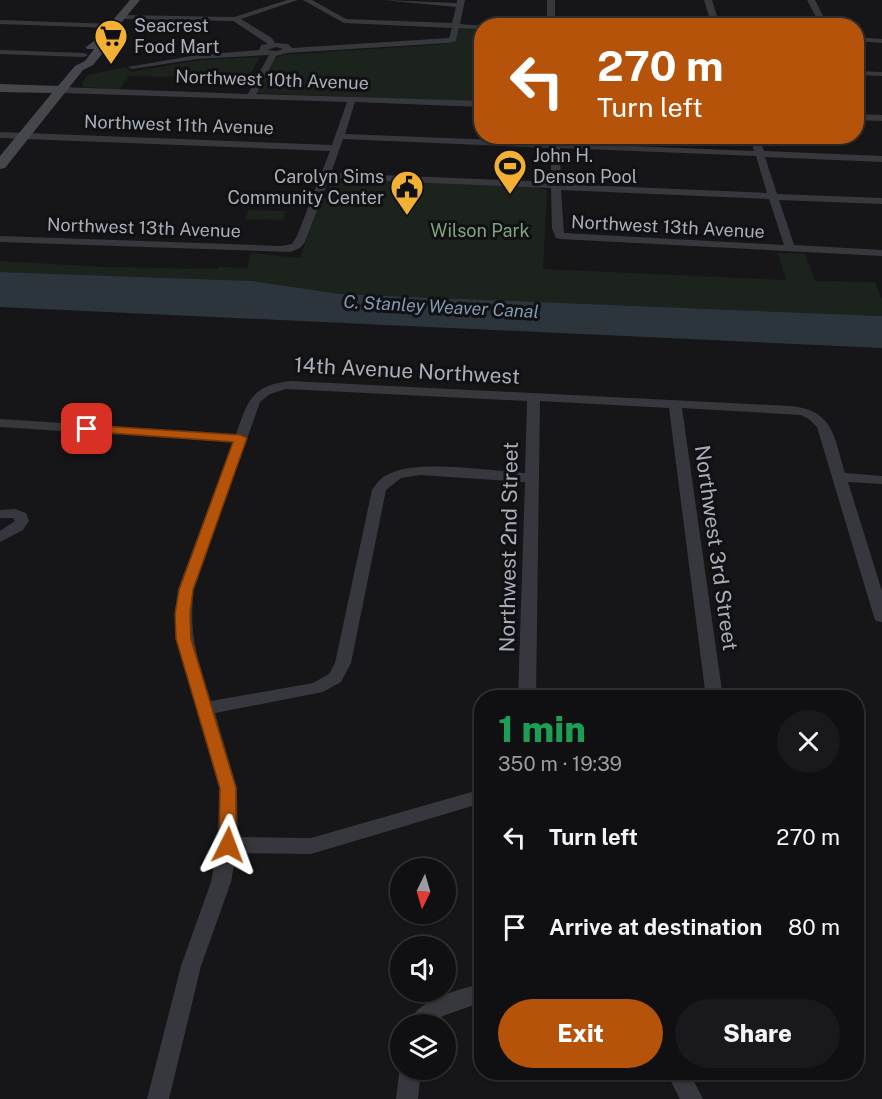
<!DOCTYPE html>
<meta charset="utf-8">
<style>
:root{--surface:#101012;--page:#19191b;--text:#f1f3f6;--muted:#9c9d9f;--line:#303032;--accent:#b45309}
body{margin:0;font-family:"Public Sans",sans-serif;background:var(--page);color:var(--text);height:100vh;display:flex;flex-direction:column;font-size:22px;white-space:nowrap}
*{box-sizing:border-box;margin:0}
p{font-size:20px;color:var(--muted)}
.icon{flex:none;width:33px;height:33px;fill:none;stroke:currentColor;stroke-width:2;stroke-linecap:round;stroke-linejoin:round}
.map{position:relative;flex:1;overflow:hidden}
.side{position:absolute;left:474px;top:690px;width:390px;height:390px;display:flex;flex-direction:column;background:var(--surface);border-radius:24px;box-shadow:0 2px 4px #0004,0 0 0 2px var(--line)}
.side>*{flex:none}
.top-card{position:absolute;left:474px;top:18px;width:390px;height:126px;border-radius:24px;box-shadow:0 2px 4px #0004,0 0 0 2px var(--line);background:#b45309;color:#fff;overflow:hidden}
.needle{width:39px;rotate:185deg}
.buttons{position:absolute;left:390px;top:858px;display:grid;gap:12px}
.buttons a{display:grid;place-items:center;width:66px;height:66px;border-radius:50%;background:var(--surface);box-shadow:0 2px 4px #0004,0 0 0 2px var(--line);font-size:30px}
.pin{position:absolute;display:grid;place-items:center;width:51px;height:51px;color:#fff;margin:-26px;border-radius:12px;box-shadow:0 3px 9px #0006}
.me{position:absolute;width:66px;margin:-33px;rotate:3deg;stroke-linejoin:round;filter:drop-shadow(0 0 4px #0008)}
.turn{display:flex;align-items:center;gap:21px;height:126px;padding:0 24px;font-size:27px}
.turn .icon{width:78px;height:78px;stroke-width:2.5}
.turn b{display:block;font-size:42px;line-height:51px}
.round{display:grid;place-items:center;flex:none;width:63px;height:63px;border-radius:32px;background:var(--page)}
.overview{display:flex;align-items:center;justify-content:space-between;height:102px;padding:0 24px}
h1{font-size:36px;font-weight:800;line-height:45px;color:#1e9e55}
.primary-button{display:flex;gap:12px;margin-top:auto;padding:12px 24px}
.primary-button a{flex:1;height:69px;border-radius:36px;background:var(--accent);color:#fff;font-size:24px;font-weight:800;line-height:69px;text-align:center}
.primary-button a+a{background:var(--page);color:var(--text)}
ul{padding:0;list-style:none}
li{display:flex;align-items:center;gap:18px;height:90px;padding:0 24px}
li div{flex:1}
li b{display:block;font-size:22px}
li em{font-style:normal}
.map>svg:first-child{display:block}
.green{fill:#1c231d}
.water{fill:#2c353c}
.lines{fill:none;stroke-linecap:round;stroke-linejoin:round}
.street{fill:#37383d;fill-rule:evenodd}
.secondary{fill:#45474d;fill-rule:evenodd}
.route{fill:#b45309;stroke:#753606;stroke-width:1.5}
.labels{text-anchor:middle;stroke-width:6;stroke-linejoin:round;paint-order:stroke}
.far-poi-label{font-size:18px;fill:#a8adb8;stroke:#111113;text-anchor:start}
.far-street-label{font-size:18px;fill:#a8adb8;stroke:#111113}
.far-park-label{font-size:18px;fill:#7fa381;stroke:#111113}
.far-water-label{font-size:18px;font-style:italic;fill:#7f9bb3;stroke:#111113}
.street-label{font-size:21px;fill:#a8adb8;stroke:#111113}
</style>
<div class="map">
<svg width="882" height="1099" viewBox="0 0 882 1099">
<rect width="100%" height="100%" fill="#161618"/>
<g class="green">
<polygon points="460,27 481,28 481,102 256,93 273,60 282,55 447,44 457,40"/>
<polygon points="260,57 248,78 129,76 120,89 83,87 82,83 88,75 125,67 131,72 200,60"/>
<polygon points="347,180 534,187 547,190 543,269 786,280 778,253 805,254 815,281 875,282 882,299 882,316 340,294 253,281 0,272 0,261 106,267 217,269 218,267 247,268 251,253 300,258 321,200 326,197 331,182"/>
<polygon points="249,210 286,211 283,220 245,219"/>
</g>
<polygon class="water" points="0,272 253,281 340,294 882,316 882,348 0,307"/>
<g class="lines">
<g class="street">
<path d="M287,0H298L241,19L272,38L275,43L288,44L292,48L449,38L452,28L344,23L303,0H312L346,19L452,23L456,7L382,0L457,3V0H465L460,24L485,26H482V29L459,28L456,41L448,43L287,53L276,56L256,94L482,101V107L355,102L345,134L551,142L550,136H560V143L754,151L750,136H759L764,151L882,156V162L765,157L777,194L882,198V204L779,200L794,245L882,250V256L560,239L556,238L552,229L551,188L329,179L305,242L300,248L290,252L0,242V236L281,246L292,244L297,236L330,151L0,138V132L332,145L347,102L61,93L57,90L61,87L248,94L269,55L197,59L132,69L128,67L197,55L259,50L261,45L268,44L233,21L121,19L117,17L121,15L234,17ZM276,47L283,49L277,51L267,50ZM343,139L551,148V182L331,173ZM560,148L756,156L767,193L561,184ZM561,190L769,199L784,245L564,233Z"/>
<rect x="547" y="0" width="8" height="26"/>
<polygon points="704,0 712,0 720,26 712,26"/>
<polygon points="807,0 815,0 828,26 821,26"/>
<polygon points="0,20 113,24 117,26 113,28 0,24"/>
<polygon points="856,37 882,39 882,43 856,41"/>
<polygon points="0,50 84,53 88,55 84,57 0,54"/>
<polygon points="856,71 882,72 882,76 856,75"/>
<polygon points="856,114 882,115 882,121 856,120"/>
<path d="M291,381L790,406C834,410 834,437 845,473L882,476V484L848,482L882,591V622L876,621L874,617L817,427L809,419L801,415L682,408L723,698H706L669,408L540,401L536,698H518L525,482L420,475L401,478L386,490L351,663L341,682L323,692L215,713L237,788L238,837L311,838L482,789V803L311,854L236,853L231,882L201,966L169,1099H147L181,966L211,882L218,845L219,788L176,639L175,614L178,589L233,442L0,427V419L236,434C248,400 252,385 291,381ZM286,389L527,401L525,473C491,471 418,459 389,474C381,477 377,483 372,490L335,663L329,674L313,683L211,701C198,658 188,636 194,589L260,402L270,394Z"/>
<polygon points="15,509 26,513 29,521 23,530 0,542 0,531 15,521 13,518 0,518 0,510"/>
<path d="M482,983V1002L443,1016L434,1024H408C418,998 457,991 482,983Z"/>
<polygon points="400,1066 400,1070 421,1070 418,1099 396,1099"/>
<polygon points="666,1072 689,1072 703,1099 680,1099"/>
</g>
<polygon class="secondary" points="130,0 140,0 106,41 107,48 93,65 83,70 5,168 0,169 0,156 52,93 0,92 0,84 58,86 75,66 85,61 94,49 87,49 86,47 97,39"/>
</g>
<polygon class="route" points="87,425 241,435 247,438 193,590 190,614 191,639 236,788 236,845 234,850 228,852 222,850 219,845 220,788 176,639 175,614 179,590 233,442 83,431 81,429"/>
<defs>
<symbol id="supermarket-pin" viewBox="-11 -11 22 30"><path d="M0 17L-7.5 6A9.5 9.5 0 1 1 7.5 6Z" fill="#f2b134" stroke="#111113"/><path d="M-6-5.5h2.5l.6 2H6L4.5 2H-2.5L-4.4-4H-6ZM-1.5 3.2a1.3 1.3 0 1 0 .1 0ZM3 3.2a1.3 1.3 0 1 0 .1 0Z" fill="#111"/></symbol>
<symbol id="stadium-pin" viewBox="-11 -11 22 30"><path d="M0 17L-7.5 6A9.5 9.5 0 1 1 7.5 6Z" fill="#f2b134" stroke="#111113"/><path d="M0-5a6.5 5 0 1 0 0 10a6.5 5 0 1 0 0-10ZM-3.5-1.8h7v3.6h-7Z" fill="#111"/></symbol>
<symbol id="civic-pin" viewBox="-11 -11 22 30"><path d="M0 17L-7.5 6A9.5 9.5 0 1 1 7.5 6Z" fill="#f2b134" stroke="#111113"/><path d="M-.6-6.5H3V-4.5H.6V-3L4-1V1h2V6H-6V1h2V-1L-.6-3ZM-1.2 2.5V6h2.4V2.5Z" fill="#111"/></symbol>
</defs>
<g fill-rule="evenodd">
<use href="#supermarket-pin" x="92" y="17" width="38" height="52"/>
<use href="#stadium-pin" x="491" y="147" width="38" height="52"/>
<use href="#civic-pin" x="388" y="168" width="38" height="52"/>
</g>
<g class="labels">
<g class="far-poi-label">
<text x="134" y="32">Seacrest<tspan x="134" dy="21">Food Mart</tspan></text>
<text x="533" y="162">John H.<tspan x="533" dy="21">Denson Pool</tspan></text>
<text x="384" y="183" text-anchor="end">Carolyn Sims<tspan x="384" dy="21">Community Center</tspan></text>
</g>
<g class="far-street-label">
<text transform="translate(272 80) rotate(2)" y="6">Northwest 10th Avenue</text>
<text transform="translate(179 125) rotate(2)" y="6">Northwest 11th Avenue</text>
<text transform="translate(668 227) rotate(3)" y="6">Northwest 13th Avenue</text>
<text transform="translate(144 228) rotate(2)" y="6">Northwest 13th Avenue</text>
</g>
<g class="far-park-label">
<text x="480" y="237">Wilson Park</text>
</g>
<g class="far-water-label">
<text transform="translate(441 307) rotate(3)" y="6">C. Stanley Weaver Canal</text>
</g>
<g class="street-label">
<text transform="translate(407 371) rotate(3)" y="7">14th Avenue Northwest</text>
<text transform="translate(509 547) rotate(-89)" y="7">Northwest 2nd Street</text>
<text transform="translate(716 548) rotate(82)" y="7">Northwest 3rd Street</text>
</g>
</g>
</svg>
<div class="buttons">
<a><svg class="needle" viewBox="-14 -14 28 28"><path d="M0-13l5 13h-10z" fill="#e53935"/><path d="M0 13l5-13h-10z" fill="#9c9d9f"/></svg></a>
<a><svg class="icon" aria-label="sound" viewBox="0 0 24 24"><path d="M4 9h4l5-4v14l-5-4H4zM17 9q2 3 0 6"/></svg></a>
<a><svg class="icon" aria-label="layers" viewBox="0 0 24 24"><path d="M12 4l9 5-9 5-9-5zM3 14l9 5 9-5"/></svg></a>
</div>
<div class="pin" style="left:87px;top:429px;background:#d93025"><svg class="icon" aria-label="arrive" viewBox="0 0 24 24"><path d="M6 21V4h12l-3 4 3 4H6"/></svg></div>
<svg class="me" style="left:228px;top:845px" viewBox="-20 -20 40 40"><path d="M0-17L14 15 0 8-14 15z" fill="#b45309" stroke="#fff" stroke-width="4"/></svg>
<div class="top-card">
<div class="turn"><svg class="icon" aria-label="left" viewBox="0 0 24 24"><path d="M17 20v-9H6M10 6l-5 5 5 5"/></svg><div><b>270 m</b>Turn left</div></div>
</div>
<section class="side">
<div class="overview"><div><h1>1 min</h1><p>350 m · 19:39</p></div><a class="round"><svg class="icon" aria-label="close" viewBox="0 0 24 24"><path d="M6 6l12 12M18 6L6 18"/></svg></a></div>
<ul>
<li><svg class="icon" aria-label="left" viewBox="0 0 24 24"><path d="M17 20v-9H6M10 6l-5 5 5 5"/></svg><div><b>Turn left</b></div><em>270 m</em></li>
<li><svg class="icon" aria-label="arrive" viewBox="0 0 24 24"><path d="M6 21V4h12l-3 4 3 4H6"/></svg><div><b>Arrive at destination</b></div><em>80 m</em></li>
</ul>
<div class="primary-button"><a>Exit</a><a>Share</a></div>
</section>
</div>
